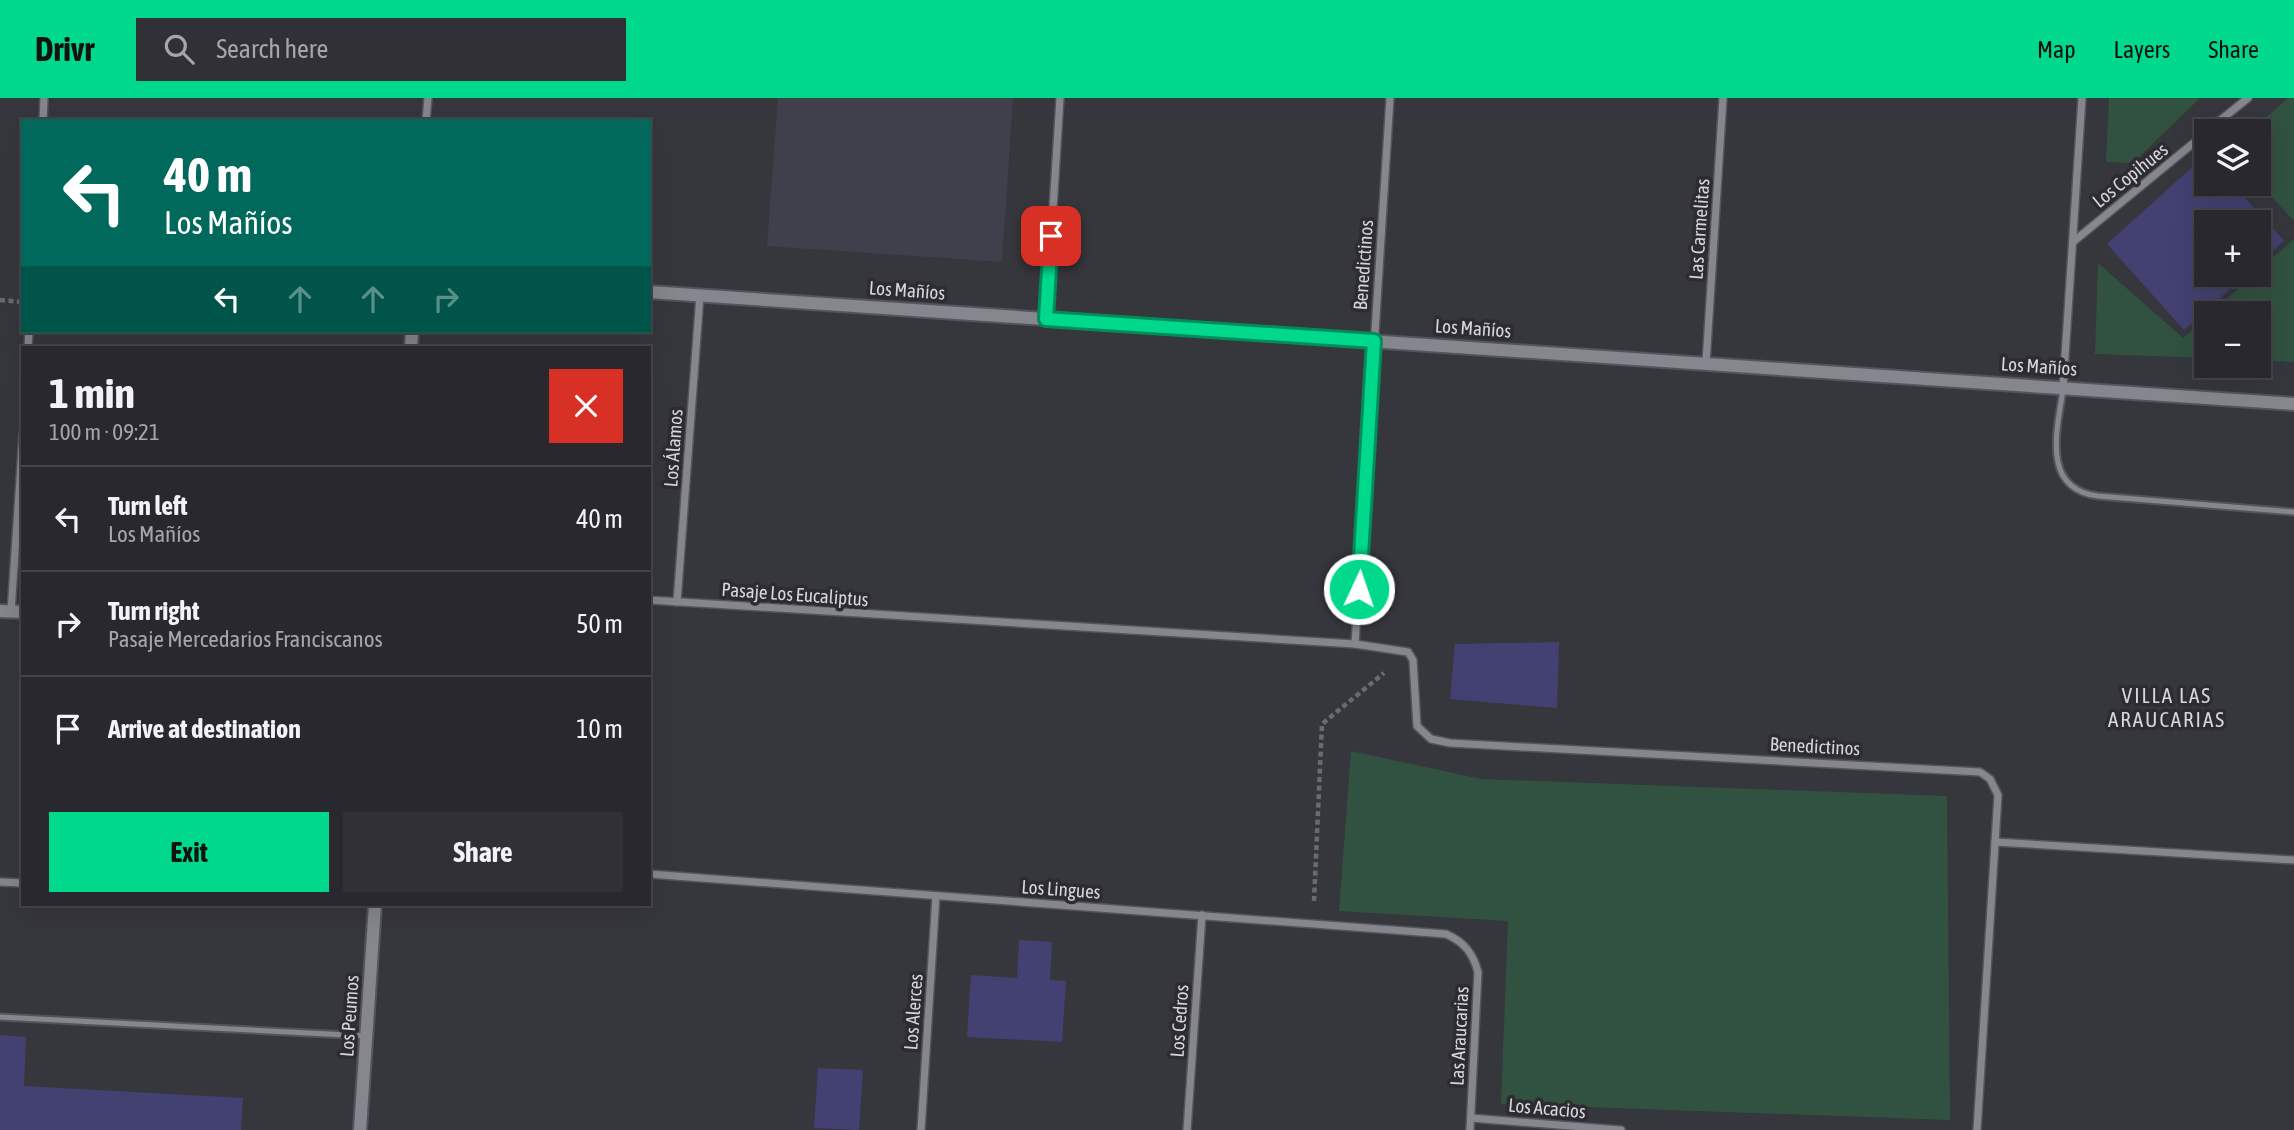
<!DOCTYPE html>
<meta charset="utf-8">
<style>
:root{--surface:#28282e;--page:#303036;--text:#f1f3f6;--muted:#a5a6aa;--line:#44444a;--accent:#00d98c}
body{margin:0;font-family:"Asap Condensed",sans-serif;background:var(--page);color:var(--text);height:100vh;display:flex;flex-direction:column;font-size:26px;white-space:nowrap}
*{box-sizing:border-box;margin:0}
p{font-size:23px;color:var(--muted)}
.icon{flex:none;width:38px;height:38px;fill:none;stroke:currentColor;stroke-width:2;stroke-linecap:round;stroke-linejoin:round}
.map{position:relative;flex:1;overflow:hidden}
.side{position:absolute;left:21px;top:248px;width:630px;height:560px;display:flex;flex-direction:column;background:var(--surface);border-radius:0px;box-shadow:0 7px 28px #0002,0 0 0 2px var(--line)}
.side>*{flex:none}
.banner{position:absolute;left:21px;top:21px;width:630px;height:214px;border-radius:0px;box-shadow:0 7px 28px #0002,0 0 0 2px var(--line);background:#00695c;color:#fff;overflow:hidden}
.tools{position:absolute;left:2194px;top:21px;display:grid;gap:14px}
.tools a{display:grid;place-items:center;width:77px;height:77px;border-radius:0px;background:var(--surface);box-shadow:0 7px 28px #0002,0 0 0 2px var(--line);font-size:35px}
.pin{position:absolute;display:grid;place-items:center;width:60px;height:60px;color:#fff;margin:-30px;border-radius:14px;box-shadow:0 4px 10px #0006}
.me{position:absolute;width:77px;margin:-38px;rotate:3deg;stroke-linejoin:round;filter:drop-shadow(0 0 5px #0008)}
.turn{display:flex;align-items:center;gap:24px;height:147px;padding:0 28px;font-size:32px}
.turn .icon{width:91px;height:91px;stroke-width:2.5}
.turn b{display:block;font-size:49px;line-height:60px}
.lanes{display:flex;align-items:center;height:66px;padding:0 28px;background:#0003;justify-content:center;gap:35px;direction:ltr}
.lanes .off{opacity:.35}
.round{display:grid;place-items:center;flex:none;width:74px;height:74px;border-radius:0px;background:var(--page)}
.summary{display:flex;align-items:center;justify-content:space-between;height:119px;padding:0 28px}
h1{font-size:42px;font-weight:700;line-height:52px}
.primary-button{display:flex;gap:14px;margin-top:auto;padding:14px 28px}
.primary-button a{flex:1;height:80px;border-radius:0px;background:var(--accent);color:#111;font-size:28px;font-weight:700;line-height:80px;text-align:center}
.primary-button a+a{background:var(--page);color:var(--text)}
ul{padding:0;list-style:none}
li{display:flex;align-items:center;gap:21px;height:105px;padding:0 28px;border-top:2px solid var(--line)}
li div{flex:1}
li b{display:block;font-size:26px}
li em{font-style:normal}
header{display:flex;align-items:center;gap:42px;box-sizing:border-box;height:98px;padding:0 35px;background:var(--accent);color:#111}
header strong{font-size:33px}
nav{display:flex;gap:38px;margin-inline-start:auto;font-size:24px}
.search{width:490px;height:63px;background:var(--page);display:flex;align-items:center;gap:18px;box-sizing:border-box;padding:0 24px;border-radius:0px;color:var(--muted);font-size:26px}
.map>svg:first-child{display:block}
.built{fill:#3f404c}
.green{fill:#315240}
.building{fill:#434172}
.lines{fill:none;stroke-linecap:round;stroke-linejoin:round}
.service-casing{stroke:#54545b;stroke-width:9}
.minor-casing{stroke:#54545b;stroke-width:10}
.tertiary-casing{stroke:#54545b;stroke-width:16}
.path{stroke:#6a6a71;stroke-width:4.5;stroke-dasharray:5 3.5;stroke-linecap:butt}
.service{stroke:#86868e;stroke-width:5}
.minor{stroke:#86868e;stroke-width:7}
.tertiary{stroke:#86868e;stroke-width:12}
.route-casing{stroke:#008d5b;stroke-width:18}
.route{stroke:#00d98c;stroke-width:12}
.labels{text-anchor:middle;stroke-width:7;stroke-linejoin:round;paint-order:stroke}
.street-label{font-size:19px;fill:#d6d6db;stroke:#2c2c32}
.neighbourhood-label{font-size:21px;letter-spacing:2px;fill:#d6d6db;stroke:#2c2c32}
</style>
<header>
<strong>Drivr</strong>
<div class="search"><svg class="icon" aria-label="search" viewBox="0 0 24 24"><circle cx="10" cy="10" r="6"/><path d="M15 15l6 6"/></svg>Search here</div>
<nav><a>Map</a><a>Layers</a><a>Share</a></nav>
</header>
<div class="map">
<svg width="2294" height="1032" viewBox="0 0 2294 1032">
<rect width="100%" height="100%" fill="#36363d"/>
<polygon class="built" points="778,0 1013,0 1002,164 767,148"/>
<g class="green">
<polygon points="2109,0 2200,0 2133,65 2106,64"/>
<polygon points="2288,0 2294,0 2294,123 2259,85 2259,33 2251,33"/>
<polygon points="2294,141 2294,264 2259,262 2259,215 2211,215 2254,177 2259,177 2259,172"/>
<polygon points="2098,165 2183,240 2207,219 2207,260 2095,256"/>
<polygon points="1351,653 1481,681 1947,698 1950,1022 1501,1006 1508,823 1339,813"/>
</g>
<g class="building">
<polygon points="2207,56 2207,86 2232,86 2284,143 2259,165 2259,124 2207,124 2207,177 2246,177 2184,232 2107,146"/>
<polygon points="1559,544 1557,610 1450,601 1455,546"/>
<polygon points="1019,842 1052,844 1050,882 1066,883 1062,944 967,939 971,877 1017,880"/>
<polygon points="0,937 26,939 24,988 243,1000 241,1032 0,1032"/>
<polygon points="818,970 863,972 859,1032 814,1030"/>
</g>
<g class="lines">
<defs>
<g id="service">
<path d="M2063,292C2057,332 2041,391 2098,398L2294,414"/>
<polyline points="0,919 367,938"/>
</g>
<g id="minor">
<polyline points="43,23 44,0"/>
<polyline points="426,23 428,0"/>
<polyline points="2207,33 2248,0"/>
<polyline points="2073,144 2207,34"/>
<polyline points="1046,221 1060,0"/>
<polyline points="28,250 29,233"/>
<polyline points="1706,265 1723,0"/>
<polyline points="2063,289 2082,0"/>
<polyline points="649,502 1355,546 1408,554 1413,562 1417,628 1431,641 1450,645 1980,674 1990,681 1998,697 1977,1032"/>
<polyline points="677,504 700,197"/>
<polyline points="11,514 23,336"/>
<polyline points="1355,546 1390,0"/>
<polyline points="1995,744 2294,762"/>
<path d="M649,776L1446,836C1464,844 1473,855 1478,874L1470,1032"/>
<polyline points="0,784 23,785"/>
<polyline points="1471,1020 1621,1032"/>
<polyline points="921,1032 936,798"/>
<polyline points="1187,1032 1202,817"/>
</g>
<g id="tertiary">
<polyline points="649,194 2294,306"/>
<polyline points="411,250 412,233"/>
<polyline points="0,513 23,514"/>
<polyline points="360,1032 375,807"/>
</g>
</defs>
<use href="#service" class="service-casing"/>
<use href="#minor" class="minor-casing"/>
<use href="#tertiary" class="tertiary-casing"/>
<g class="path">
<polyline points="0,202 23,204"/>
<polyline points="1314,803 1322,626 1384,575"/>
</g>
<use href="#service" class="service"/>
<use href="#minor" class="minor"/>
<use href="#tertiary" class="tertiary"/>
</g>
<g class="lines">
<defs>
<polyline id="route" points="1051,138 1046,221 1374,243 1359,491"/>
</defs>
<use href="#route" class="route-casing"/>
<use href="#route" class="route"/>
</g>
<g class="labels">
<g class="street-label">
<text transform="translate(2130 77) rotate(-39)" y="7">Los Copihues</text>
<text transform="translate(1699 131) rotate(-86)" y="7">Las Carmelitas</text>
<text transform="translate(1363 167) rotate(-86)" y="7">Benedictinos</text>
<text transform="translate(907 192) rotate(4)" y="7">Los Mañíos</text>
<text transform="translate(1473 230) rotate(4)" y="7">Los Mañíos</text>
<text transform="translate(2039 268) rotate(4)" y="7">Los Mañíos</text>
<text transform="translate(673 350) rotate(-86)" y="7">Los Álamos</text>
<text transform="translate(795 496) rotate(4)" y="7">Pasaje Los Eucaliptus</text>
<text transform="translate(1815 648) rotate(3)" y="7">Benedictinos</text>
<text transform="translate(1061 791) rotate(4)" y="7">Los Lingues</text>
<text transform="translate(913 914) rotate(-86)" y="7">Los Alerces</text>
<text transform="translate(349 918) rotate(-86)" y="7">Los Peumos</text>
<text transform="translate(1179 923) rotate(-86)" y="7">Los Cedros</text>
<text transform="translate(1459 938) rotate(-87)" y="7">Las Araucarias</text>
<text transform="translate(1547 1010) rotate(5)" y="7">Los Acacios</text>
</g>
<g class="neighbourhood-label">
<text x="2167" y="605">VILLA LAS<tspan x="2167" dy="24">ARAUCARIAS</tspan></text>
</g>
</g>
</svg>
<div class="tools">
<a><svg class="icon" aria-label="layers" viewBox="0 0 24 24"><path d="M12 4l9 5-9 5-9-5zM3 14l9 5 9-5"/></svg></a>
<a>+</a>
<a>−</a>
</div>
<div class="pin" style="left:1051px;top:138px;background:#d93025"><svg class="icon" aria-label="arrive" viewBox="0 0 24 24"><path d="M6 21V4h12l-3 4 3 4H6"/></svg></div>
<svg class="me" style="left:1359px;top:491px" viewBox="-20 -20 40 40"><circle r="17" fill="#00d98c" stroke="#fff" stroke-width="3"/><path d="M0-11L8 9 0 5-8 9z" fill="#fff"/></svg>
<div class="banner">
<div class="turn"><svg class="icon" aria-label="left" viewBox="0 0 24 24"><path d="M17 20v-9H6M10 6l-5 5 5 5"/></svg><div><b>40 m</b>Los Mañíos</div></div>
<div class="lanes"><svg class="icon" aria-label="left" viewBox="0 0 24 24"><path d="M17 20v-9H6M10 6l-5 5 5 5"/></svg><svg class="icon off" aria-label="ahead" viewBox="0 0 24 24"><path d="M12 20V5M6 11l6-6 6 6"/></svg><svg class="icon off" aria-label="ahead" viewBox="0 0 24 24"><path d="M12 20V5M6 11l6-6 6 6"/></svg><svg class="icon off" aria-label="right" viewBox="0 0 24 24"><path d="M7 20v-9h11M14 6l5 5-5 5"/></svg></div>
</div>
<section class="side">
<div class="summary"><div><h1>1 min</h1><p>100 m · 09:21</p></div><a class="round" style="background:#d93025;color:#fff"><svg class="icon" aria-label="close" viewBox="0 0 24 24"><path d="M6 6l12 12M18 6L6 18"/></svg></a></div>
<ul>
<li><svg class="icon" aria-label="left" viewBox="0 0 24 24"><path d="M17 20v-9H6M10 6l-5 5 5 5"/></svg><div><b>Turn left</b><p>Los Mañíos</p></div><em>40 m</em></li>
<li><svg class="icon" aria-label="right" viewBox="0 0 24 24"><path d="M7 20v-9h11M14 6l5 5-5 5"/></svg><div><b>Turn right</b><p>Pasaje Mercedarios Franciscanos</p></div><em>50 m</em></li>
<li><svg class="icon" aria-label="arrive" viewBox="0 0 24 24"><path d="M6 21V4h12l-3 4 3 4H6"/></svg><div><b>Arrive at destination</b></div><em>10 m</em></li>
</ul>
<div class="primary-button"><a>Exit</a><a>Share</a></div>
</section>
</div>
